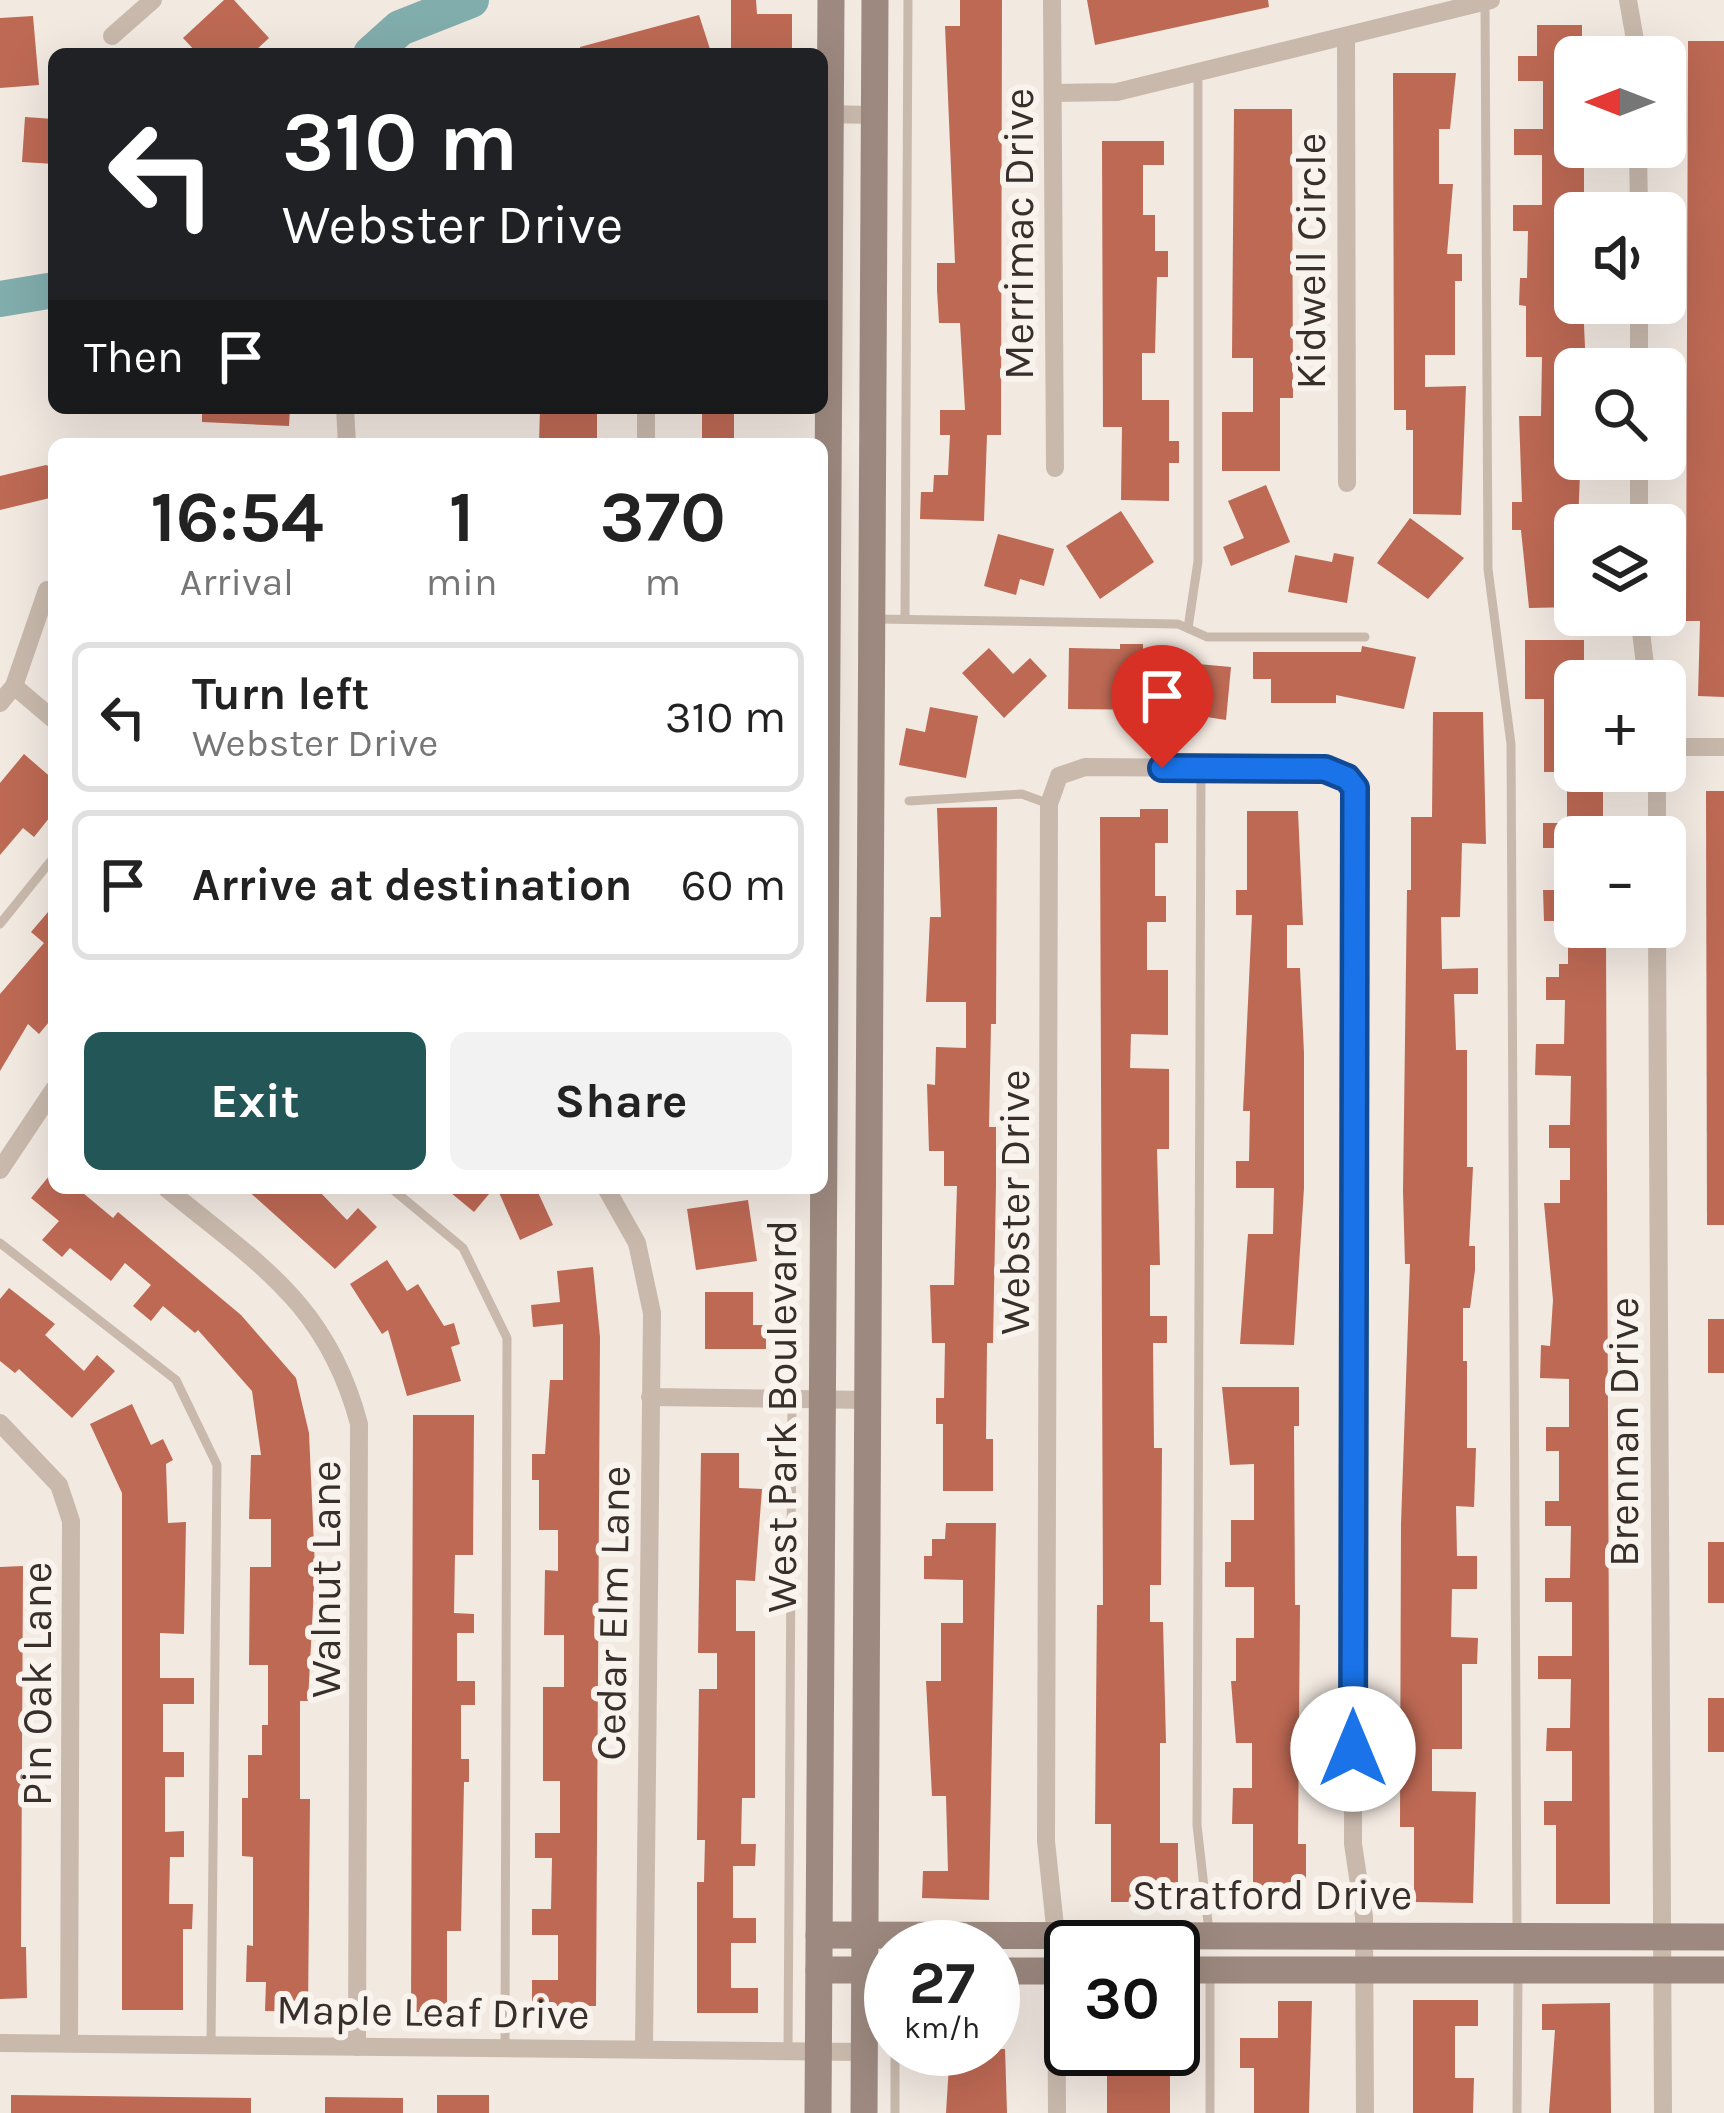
<!DOCTYPE html>
<meta charset="utf-8">
<style>
:root{--surface:#fff;--page:#f2f2f2;--text:#222;--muted:#767676;--line:#e0e0e0;--accent:#235657}
body{margin:0;font-family:Karla,sans-serif;background:var(--page);color:var(--text);height:100vh;display:flex;flex-direction:column;font-size:45px;white-space:nowrap}
*{box-sizing:border-box;margin:0}
p{font-size:39px;color:var(--muted)}
.icon{flex:none;width:66px;height:66px;fill:none;stroke:currentColor;stroke-width:2;stroke-linecap:round;stroke-linejoin:round}
.map{position:relative;flex:1;overflow:hidden}
.panel{position:absolute;left:48px;top:438px;width:780px;height:756px;display:flex;flex-direction:column;background:var(--surface);border-radius:18px;box-shadow:0 12px 48px #0002}
.panel>*{flex:none}
.hud{position:absolute;left:48px;top:48px;width:780px;height:366px;border-radius:18px;box-shadow:0 12px 48px #0002;background:#202124;color:#fff;overflow:hidden}
.needle{width:78px;rotate:270deg}
.tools{position:absolute;left:1554px;top:36px;display:grid;gap:24px}
.tools a{display:grid;place-items:center;width:132px;height:132px;border-radius:18px;background:var(--surface);box-shadow:0 12px 48px #0002;font-size:60px}
.speed{position:absolute;left:864px;top:1920px;display:flex;gap:24px;font-size:60px;font-weight:700;text-align:center}
.speed>*{display:grid;place-content:center;width:156px;height:156px;border-radius:50%;background:var(--surface);box-shadow:0 12px 48px #0002;line-height:1}
.speed small{font-size:30px;font-weight:400}
.speed .limit{border:6px solid #111;border-radius:18px;background:#fff;color:#111}
.pin{position:absolute;display:grid;place-items:center;width:102px;height:102px;color:#fff;margin:-123px -51px;border-radius:50% 50% 50% 0;rotate:-45deg;box-shadow:0 0 12px #0007}
.pin .icon{rotate:45deg}
.me{position:absolute;width:132px;margin:-66px;rotate:0deg;stroke-linejoin:round;filter:drop-shadow(0 0 9px #0008)}
.turn{display:flex;align-items:center;gap:42px;height:252px;padding:0 36px;font-size:54px}
.turn .icon{width:156px;height:156px;stroke-width:2.5}
.turn b{display:block;font-size:84px;line-height:102px}
.then{display:flex;align-items:center;height:114px;padding:0 36px;background:#0003;gap:24px;font-size:45px}
.eta{display:flex;justify-content:space-evenly;align-items:center;height:204px;text-align:center}
.eta b{font-size:72px;font-weight:700;line-height:84px}
.primary-button{display:flex;gap:24px;margin-top:auto;padding:24px 36px}
.primary-button a{flex:1;height:138px;border-radius:18px;background:var(--accent);color:#fff;font-size:48px;font-weight:700;line-height:138px;text-align:center}
.primary-button a+a{background:var(--page);color:var(--text)}
ul{padding:0;list-style:none}
li{display:flex;align-items:center;gap:36px;height:150px;margin:0 24px 18px;padding:0 12px;border:6px solid var(--line);border-radius:18px}
li div{flex:1}
li b{display:block;font-size:45px}
li em{font-style:normal}
.map>svg:first-child{display:block}
.lines{fill:none;stroke-linecap:round;stroke-linejoin:round}
.river{stroke:#82adad;stroke-width:36}
.building{fill:#bd6954}
.lane{stroke:#c9b9ad;stroke-width:9}
.street{stroke:#c9b9ad;stroke-width:18}
.secondary{stroke:#9d897f;stroke-width:27}
.route-casing{stroke:#114b97;stroke-width:30}
.route{stroke:#1a73e8;stroke-width:21}
.labels{text-anchor:middle;stroke-width:12;stroke-linejoin:round;paint-order:stroke}
.street-label{font-size:42px;fill:#382f2b;stroke:#f9f3ed}
</style>
<div class="map">
<svg width="1724" height="2113" viewBox="0 0 1724 2113">
<rect width="100%" height="100%" fill="#f2e9e1"/>
<g class="lines">
<g class="river">
<polyline points="371,54 400,28 471,0"/>
<polyline points="0,299 54,290"/>
</g>
</g>
<g class="building">
<polygon points="224,0 234,0 269,38 252,54 198,54 183,38"/>
<polygon points="731,0 756,0 757,14 792,14 792,54 731,54"/>
<polygon points="960,0 1002,0 1001,435 987,435 984,521 920,519 921,492 933,492 934,475 948,475 950,435 940,435 940,410 965,410 960,323 939,323 937,290 937,263 955,263 945,26 960,26"/>
<polygon points="1087,0 1268,0 1269,7 1095,45"/>
<polygon points="699,15 710,49 693,54 581,54 580,47"/>
<polygon points="33,16 39,85 0,88 0,18"/>
<polygon points="1537,25 1582,25 1582,57 1575,57 1575,147 1584,147 1584,213 1575,213 1575,303 1583,303 1586,369 1575,369 1575,472 1580,472 1575,607 1529,608 1521,530 1512,530 1512,502 1522,502 1519,416 1541,416 1542,357 1526,357 1526,306 1519,305 1520,278 1527,278 1528,231 1513,231 1513,205 1542,205 1542,155 1514,155 1514,129 1543,129 1543,81 1518,81 1518,56 1537,56"/>
<polygon points="1688,41 1724,41 1724,697 1698,696 1700,621 1686,621"/>
<polygon points="1393,73 1456,73 1450,129 1439,129 1439,184 1453,184 1447,254 1462,254 1462,281 1455,281 1455,355 1425,355 1425,387 1466,386 1461,515 1413,514 1413,430 1406,430 1406,410 1394,410"/>
<polygon points="1234,109 1292,109 1293,398 1280,398 1280,471 1222,471 1222,412 1253,412 1253,358 1232,358"/>
<polygon points="25,117 54,119 54,164 22,162"/>
<polygon points="1102,141 1164,141 1164,165 1143,165 1143,215 1155,215 1155,251 1168,251 1168,277 1157,277 1155,353 1142,353 1142,400 1169,400 1169,441 1179,441 1179,463 1169,463 1169,501 1121,500 1122,427 1103,427"/>
<polygon points="202,408 290,408 289,426 202,422"/>
<polygon points="540,408 597,408 597,444 539,444"/>
<rect x="702" y="413" width="32" height="31"/>
<polygon points="46,465 54,468 54,497 0,510 0,476"/>
<polygon points="1266,485 1290,542 1231,566 1223,547 1244,538 1228,501"/>
<polygon points="1121,511 1154,562 1100,599 1066,546"/>
<polygon points="1410,518 1464,558 1428,599 1377,563"/>
<polygon points="998,534 1054,549 1044,586 1020,579 1016,595 984,586"/>
<polygon points="1334,553 1354,557 1347,603 1288,592 1295,555 1332,562"/>
<polygon points="1525,640 1584,640 1584,681 1575,681 1575,771 1591,771 1591,788 1603,788 1603,837 1575,837 1575,848 1543,848 1543,823 1567,823 1567,772 1544,772 1544,699 1525,699"/>
<polygon points="1120,644 1143,644 1143,659 1231,667 1226,720 1162,710 1068,709 1069,648 1120,649"/>
<polygon points="1362,646 1416,657 1404,709 1336,695 1336,703 1271,703 1271,679 1253,679 1253,652 1361,652"/>
<polygon points="989,648 1013,674 1030,658 1047,676 1004,718 962,673"/>
<polygon points="930,707 978,716 966,778 899,765 906,728 925,732"/>
<polygon points="1433,712 1483,712 1486,844 1462,843 1460,917 1441,917 1442,969 1478,968 1478,994 1454,994 1456,1050 1467,1050 1467,1167 1473,1167 1469,1246 1475,1246 1475,1270 1470,1308 1463,1308 1463,1361 1467,1361 1467,1448 1476,1448 1474,1507 1456,1506 1457,1556 1477,1556 1477,1589 1452,1589 1451,1637 1478,1638 1477,1664 1462,1664 1462,1749 1432,1749 1432,1791 1476,1792 1473,1903 1414,1902 1414,1827 1400,1827 1401,1524 1410,1264 1405,1264 1403,1191 1407,890 1411,890 1411,817 1432,817"/>
<polygon points="24,754 54,780 54,812 34,837 23,828 0,855 0,783"/>
<polygon points="1706,791 1724,791 1724,1225 1707,1225"/>
<polygon points="997,807 996,1024 991,1024 989,1127 996,1127 996,1186 993,1343 987,1343 986,1439 993,1439 993,1491 943,1491 943,1424 936,1424 936,1398 944,1398 945,1343 932,1343 930,1285 954,1285 957,1186 944,1186 944,1151 929,1151 927,1084 935,1085 936,1047 966,1048 966,1002 926,1002 930,917 941,917 937,808"/>
<polygon points="1140,809 1168,809 1168,843 1155,843 1155,896 1166,896 1166,922 1147,922 1147,970 1168,970 1168,1035 1131,1034 1130,1068 1169,1069 1169,1149 1157,1149 1160,1265 1150,1265 1150,1316 1167,1316 1167,1343 1153,1343 1154,1448 1162,1448 1161,1585 1150,1585 1150,1622 1163,1622 1166,1743 1160,1743 1160,1843 1178,1843 1178,1902 1111,1902 1111,1824 1095,1824 1097,1605 1103,1605 1100,817 1140,817"/>
<polygon points="1247,811 1298,811 1303,925 1287,925 1287,968 1300,968 1304,1053 1304,1188 1294,1345 1240,1344 1248,1234 1273,1234 1274,1188 1236,1188 1236,1161 1249,1161 1250,1111 1243,1111 1252,915 1236,915 1236,890 1247,890"/>
<polygon points="1543,890 1575,890 1575,921 1544,921"/>
<polygon points="54,905 54,1016 39,1034 28,1024 0,1071 0,994 44,943 31,932"/>
<polygon points="1568,937 1606,937 1610,1904 1556,1904 1556,1825 1544,1825 1544,1801 1572,1801 1572,1751 1546,1751 1547,1728 1570,1728 1571,1679 1538,1679 1538,1656 1572,1656 1572,1602 1545,1602 1545,1578 1570,1578 1571,1526 1545,1526 1545,1501 1559,1501 1559,1451 1546,1451 1546,1427 1569,1427 1569,1379 1540,1378 1541,1345 1550,1346 1553,1300 1544,1203 1560,1203 1560,1180 1570,1180 1570,1148 1549,1148 1549,1125 1570,1125 1571,1076 1535,1075 1536,1044 1564,1044 1565,1000 1546,1000 1546,977 1559,977 1559,964 1568,964"/>
<polygon points="54,1170 54,1188 77,1188 113,1218 118,1212 241,1315 296,1378 309,1433 315,1568 308,1701 300,1701 300,1799 310,1799 308,2012 265,2011 266,1982 246,1982 247,1945 253,1946 253,1857 242,1856 242,1798 248,1798 248,1755 262,1755 262,1725 268,1725 268,1665 249,1665 250,1567 271,1567 271,1519 249,1519 251,1455 261,1455 252,1391 198,1330 195,1333 163,1306 151,1321 133,1306 151,1285 125,1263 111,1281 70,1248 62,1257 42,1240 59,1221 31,1198"/>
<polygon points="245,1188 316,1188 347,1220 358,1208 377,1227 335,1269"/>
<polygon points="445,1188 494,1188 474,1212"/>
<polygon points="497,1188 536,1188 553,1225 520,1240"/>
<polygon points="748,1200 757,1261 696,1270 687,1209"/>
<polygon points="387,1260 407,1291 418,1284 444,1326 454,1323 460,1344 451,1347 461,1381 407,1396 388,1330 382,1334 350,1284"/>
<polygon points="593,1267 600,1337 596,2006 532,2006 532,1980 558,1980 558,1935 532,1935 532,1909 551,1909 552,1858 535,1858 535,1833 560,1833 560,1781 543,1781 543,1687 564,1687 564,1635 544,1635 545,1570 558,1571 558,1530 539,1530 539,1480 532,1480 532,1454 545,1454 550,1380 563,1380 563,1324 533,1327 531,1305 560,1302 557,1271"/>
<polygon points="9,1288 55,1324 45,1335 84,1371 97,1355 115,1371 72,1418 19,1369 15,1373 0,1361 0,1299"/>
<polygon points="705,1292 753,1292 753,1325 766,1325 766,1349 705,1349"/>
<rect x="1708" y="1319" width="16" height="54"/>
<polygon points="1222,1387 1299,1387 1299,1426 1294,1426 1295,1605 1300,1605 1298,1844 1306,1844 1306,1902 1253,1902 1253,1824 1232,1824 1233,1788 1252,1788 1252,1743 1236,1743 1231,1681 1236,1681 1236,1638 1254,1638 1254,1587 1225,1587 1225,1562 1231,1562 1231,1520 1254,1520 1254,1464 1230,1465"/>
<polygon points="132,1404 151,1445 163,1439 173,1460 166,1464 168,1523 186,1522 184,1634 160,1633 160,1678 194,1678 194,1704 163,1704 163,1752 184,1752 184,1777 165,1777 165,1832 184,1831 184,1857 170,1857 169,1904 193,1904 192,1929 183,1929 183,2010 122,2010 122,1493 90,1424"/>
<polygon points="413,1415 474,1415 473,1555 455,1555 454,1613 474,1614 474,1633 457,1633 457,1681 475,1681 475,1705 461,1705 461,1759 469,1759 469,1782 464,1782 461,1931 447,1931 447,2012 411,2012"/>
<polygon points="701,1453 739,1453 739,1488 762,1489 755,1581 736,1580 736,1631 755,1631 755,1798 742,1798 741,1844 756,1844 755,1866 733,1866 733,1918 756,1918 756,1943 731,1943 731,1988 758,1988 758,2013 697,2013 697,1882 704,1882 705,1840 697,1840 699,1689 717,1689 717,1653 698,1653"/>
<polygon points="946,1523 996,1523 989,1900 922,1898 923,1871 948,1871 946,1796 932,1796 926,1681 941,1681 941,1623 963,1623 963,1580 924,1579 924,1556 932,1556 932,1539 945,1539"/>
<rect x="1708" y="1542" width="16" height="61"/>
<polygon points="23,1566 21,1947 26,1947 27,1998 0,1999 0,1567"/>
<rect x="1708" y="1698" width="16" height="54"/>
<polygon points="1413,2000 1478,2000 1478,2026 1455,2026 1455,2078 1474,2078 1473,2113 1413,2113"/>
<polygon points="1278,2001 1312,2001 1309,2113 1254,2113 1254,2068 1240,2068 1240,2038 1278,2038"/>
<polygon points="1610,2003 1611,2113 1549,2113 1555,2030 1542,2030 1542,2004"/>
<polygon points="950,2049 1005,2049 1007,2113 946,2113"/>
<rect x="1107" y="2049" width="63" height="64"/>
<polygon points="11,2095 251,2098 251,2113 11,2113"/>
<rect x="437" y="2095" width="52" height="18"/>
<polygon points="325,2097 403,2098 403,2113 325,2113"/>
</g>
<g class="lines">
<g class="lane">
<polyline points="1485,3 1488,569 1511,744 1517,1931"/>
<polyline points="877,619 1178,624 1207,637 1365,637"/>
<polyline points="905,619 908,0"/>
<polyline points="1188,628 1198,561 1198,73"/>
<polyline points="1201,768 1197,1825 1209,1931"/>
<polyline points="909,801 1022,794 1049,804"/>
<polyline points="0,924 54,857"/>
<polyline points="391,1188 463,1248 507,1338 505,2048"/>
<polyline points="0,1243 176,1380 217,1465 211,2045"/>
<polyline points="1210,1974 1210,2113"/>
<polyline points="788,2051 792,1397"/>
<polyline points="895,2113 895,2049"/>
<polyline points="1517,2113 1518,1975"/>
</g>
<g class="street">
<polyline points="1052,0 1055,468"/>
<polyline points="1628,0 1638,57"/>
<polyline points="112,36 153,0"/>
<polyline points="1346,38 1347,483"/>
<polyline points="1053,93 1117,92 1491,0"/>
<polyline points="822,114 874,115"/>
<polyline points="1638,147 1639,213"/>
<polyline points="1639,303 1639,369"/>
<polyline points="345,408 347,444"/>
<polyline points="646,444 646,408"/>
<polyline points="1639,459 1639,525"/>
<polyline points="1639,615 1647,681"/>
<polyline points="14,686 54,720"/>
<polyline points="0,703 14,686 47,590"/>
<polyline points="1665,747 1724,747"/>
<polyline points="1657,771 1657,837"/>
<polyline points="1657,927 1663,2113"/>
<polyline points="0,1170 54,1089"/>
<path d="M166,1188C258,1264 327,1303 359,1424L357,2047"/>
<polyline points="606,1188 637,1243 652,1313 644,2049"/>
<polyline points="650,1397 868,1400"/>
<polyline points="0,1423 59,1485 71,1521 69,2043"/>
<polyline points="0,2043 864,2052"/>
<polyline points="1057,2113 1056,1936 1046,1841 1049,804 1059,776 1085,767 1325,769 1347,778 1355,788 1353,1844 1364,1917 1365,2113"/>
</g>
<g class="secondary">
<polyline points="819,1935 1724,1937"/>
<polyline points="819,1970 891,1970"/>
<polyline points="1173,1970 1724,1970"/>
<polyline points="993,1971 1071,1971"/>
<polyline points="818,2113 831,0"/>
<polyline points="864,2113 875,0"/>
</g>
</g>
<g class="lines">
<defs>
<polyline id="route" points="1162,768 1325,769 1347,778 1355,788 1353,1749"/>
</defs>
<use href="#route" class="route-casing"/>
<use href="#route" class="route"/>
</g>
<g class="labels">
<g class="street-label">
<text transform="translate(1018 234) rotate(-90)" y="15">Merrimac Drive</text>
<text transform="translate(1310 261) rotate(-90)" y="15">Kidwell Circle</text>
<text transform="translate(1014 1202) rotate(-90)" y="15">Webster Drive</text>
<text transform="translate(781 1416) rotate(-90)" y="15">West Park Boulevard</text>
<text transform="translate(1623 1432) rotate(-90)" y="15">Brennan Drive</text>
<text transform="translate(325 1579) rotate(-90)" y="15">Walnut Lane</text>
<text transform="translate(612 1613) rotate(-89)" y="15">Cedar Elm Lane</text>
<text transform="translate(36 1684) rotate(-90)" y="15">Pin Oak Lane</text>
<text x="1272" y="1909">Stratford Drive</text>
<text transform="translate(433 2011) rotate(1)" y="15">Maple Leaf Drive</text>
</g>
</g>
</svg>
<div class="tools">
<a><svg class="needle" viewBox="-14 -14 28 28"><path d="M0-13l5 13h-10z" fill="#e53935"/><path d="M0 13l5-13h-10z" fill="#767676"/></svg></a>
<a><svg class="icon" aria-label="sound" viewBox="0 0 24 24"><path d="M4 9h4l5-4v14l-5-4H4zM17 9q2 3 0 6"/></svg></a>
<a><svg class="icon" aria-label="search" viewBox="0 0 24 24"><circle cx="10" cy="10" r="6"/><path d="M15 15l6 6"/></svg></a>
<a><svg class="icon" aria-label="layers" viewBox="0 0 24 24"><path d="M12 4l9 5-9 5-9-5zM3 14l9 5 9-5"/></svg></a>
<a>+</a>
<a>−</a>
</div>
<div class="speed"><div>27<small>km/h</small></div><div class="limit">30</div></div>
<div class="pin" style="left:1162px;top:768px;background:#d93025"><svg class="icon" aria-label="arrive" viewBox="0 0 24 24"><path d="M6 21V4h12l-3 4 3 4H6"/></svg></div>
<svg class="me" style="left:1353px;top:1749px" viewBox="-20 -20 40 40"><circle r="19" fill="#fff"/><path d="M0-13L10 11 0 6-10 11z" fill="#1a73e8"/></svg>
<div class="hud">
<div class="turn"><svg class="icon" aria-label="left" viewBox="0 0 24 24"><path d="M17 20v-9H6M10 6l-5 5 5 5"/></svg><div><b>310 m</b>Webster Drive</div></div>
<div class="then">Then<svg class="icon" aria-label="arrive" viewBox="0 0 24 24"><path d="M6 21V4h12l-3 4 3 4H6"/></svg></div>
</div>
<section class="panel">
<div class="eta">
<div><b>16:54</b><p>Arrival</p></div>
<div><b>1</b><p>min</p></div>
<div><b>370</b><p>m</p></div>
</div>
<ul>
<li><svg class="icon" aria-label="left" viewBox="0 0 24 24"><path d="M17 20v-9H6M10 6l-5 5 5 5"/></svg><div><b>Turn left</b><p>Webster Drive</p></div><em>310 m</em></li>
<li><svg class="icon" aria-label="arrive" viewBox="0 0 24 24"><path d="M6 21V4h12l-3 4 3 4H6"/></svg><div><b>Arrive at destination</b></div><em>60 m</em></li>
</ul>
<div class="primary-button"><a>Exit</a><a>Share</a></div>
</section>
</div>
